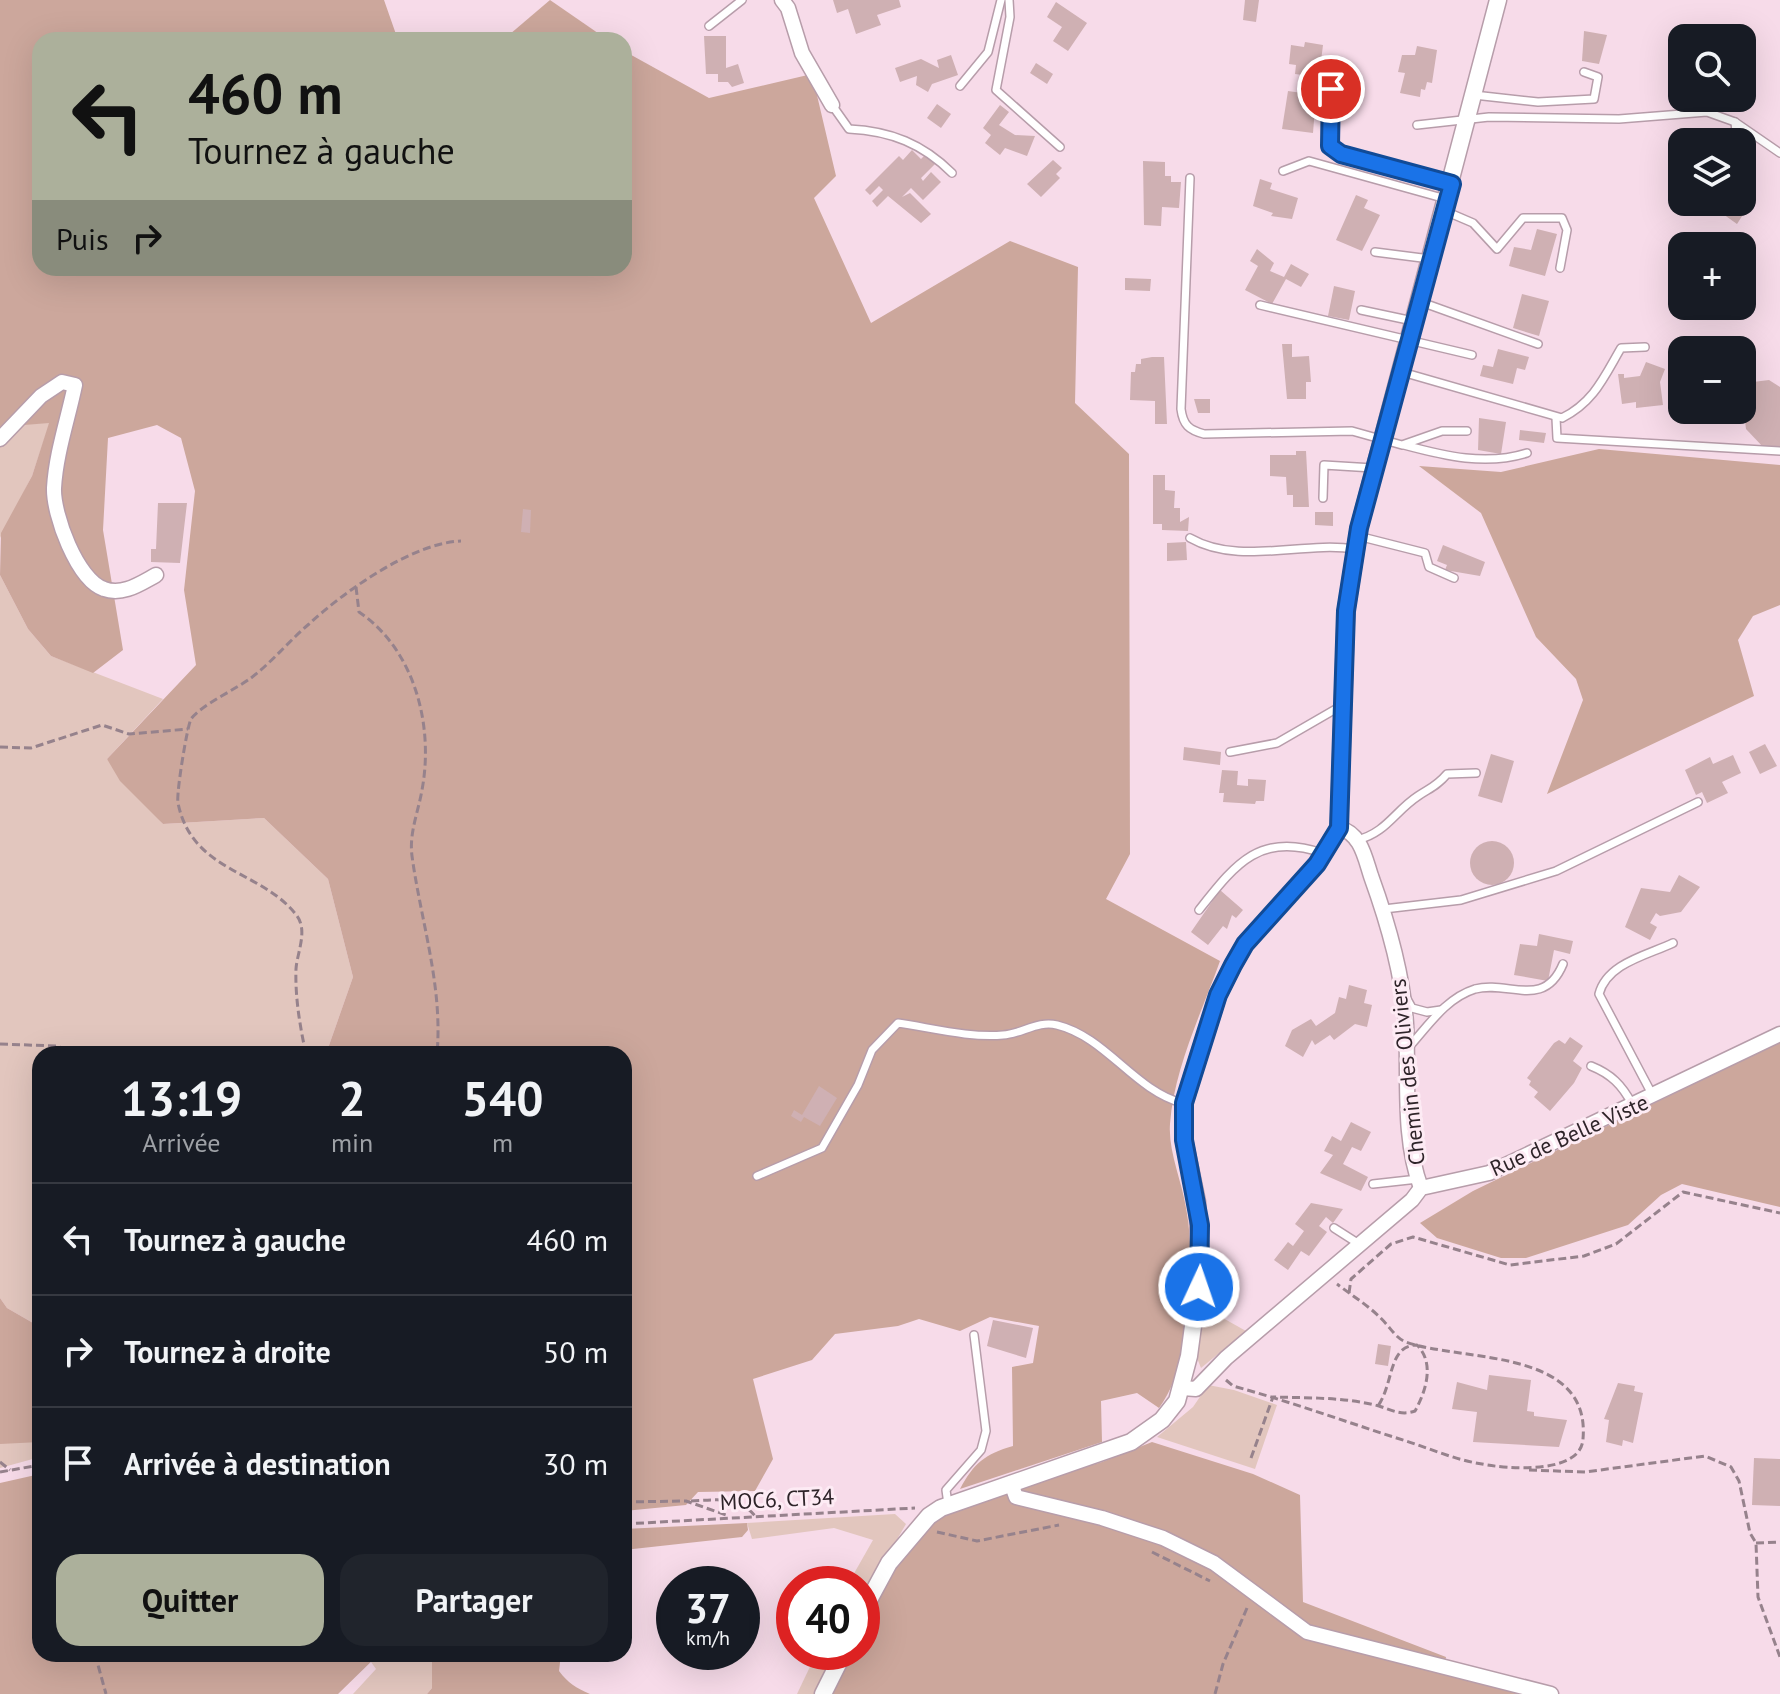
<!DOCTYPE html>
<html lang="fr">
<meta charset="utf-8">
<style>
:root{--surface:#171b24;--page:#20242c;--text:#f1f3f6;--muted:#9ea1a6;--line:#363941;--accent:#acb09b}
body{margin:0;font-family:"PT Sans",sans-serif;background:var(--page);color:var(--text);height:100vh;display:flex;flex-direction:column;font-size:30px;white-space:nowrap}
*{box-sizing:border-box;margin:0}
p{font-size:26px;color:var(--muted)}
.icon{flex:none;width:44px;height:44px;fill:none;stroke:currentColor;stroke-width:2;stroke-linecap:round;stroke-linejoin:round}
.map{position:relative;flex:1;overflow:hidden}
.details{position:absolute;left:32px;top:1046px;width:600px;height:616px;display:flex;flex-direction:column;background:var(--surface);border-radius:24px;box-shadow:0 8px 32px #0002}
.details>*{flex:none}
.top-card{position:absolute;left:32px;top:32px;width:600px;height:244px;border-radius:24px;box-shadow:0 8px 32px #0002;background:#acb09b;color:#111;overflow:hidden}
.fabs{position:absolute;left:1668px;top:24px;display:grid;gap:16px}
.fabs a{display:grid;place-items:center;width:88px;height:88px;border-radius:16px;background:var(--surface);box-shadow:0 8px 32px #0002;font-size:40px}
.speed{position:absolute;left:656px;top:1566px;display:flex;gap:16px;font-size:40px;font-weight:700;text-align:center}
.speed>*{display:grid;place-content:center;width:104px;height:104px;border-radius:50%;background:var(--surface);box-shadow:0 8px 32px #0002;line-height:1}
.speed small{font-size:20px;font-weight:400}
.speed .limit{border:12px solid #d22;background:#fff;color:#111}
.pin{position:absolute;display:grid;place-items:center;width:68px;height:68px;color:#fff;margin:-34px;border:4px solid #fff;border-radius:50%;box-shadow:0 2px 8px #0007}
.me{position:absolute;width:88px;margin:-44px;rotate:3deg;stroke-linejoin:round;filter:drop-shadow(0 0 6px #0008)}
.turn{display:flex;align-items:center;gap:28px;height:168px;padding:0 24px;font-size:36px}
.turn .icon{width:104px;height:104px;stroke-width:2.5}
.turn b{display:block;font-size:56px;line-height:68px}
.then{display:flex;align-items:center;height:76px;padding:0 24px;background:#0003;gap:16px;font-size:30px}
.eta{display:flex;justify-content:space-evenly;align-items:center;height:136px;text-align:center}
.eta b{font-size:48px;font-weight:700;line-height:56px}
.action{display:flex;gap:16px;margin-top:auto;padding:16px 24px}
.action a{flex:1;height:92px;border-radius:24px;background:var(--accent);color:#111;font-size:32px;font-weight:700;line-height:92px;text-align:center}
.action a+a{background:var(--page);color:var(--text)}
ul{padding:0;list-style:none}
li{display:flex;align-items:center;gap:24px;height:112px;padding:0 24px;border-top:2px solid var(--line)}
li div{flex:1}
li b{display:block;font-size:30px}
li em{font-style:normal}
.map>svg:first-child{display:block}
.green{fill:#e2c6be}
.forest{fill:#cca79c}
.building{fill:#cfb0b3}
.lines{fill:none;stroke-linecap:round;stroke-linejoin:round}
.service-casing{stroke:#b79daa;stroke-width:10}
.minor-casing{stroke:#b79daa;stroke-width:17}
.tertiary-casing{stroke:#b79daa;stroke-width:19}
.path{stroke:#96828c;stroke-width:3;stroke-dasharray:8 4;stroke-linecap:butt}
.service{stroke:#fff;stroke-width:7}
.minor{stroke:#fff;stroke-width:14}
.tertiary{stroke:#fff;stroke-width:16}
.route-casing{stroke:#114b97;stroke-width:20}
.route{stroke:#1a73e8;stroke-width:14}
.labels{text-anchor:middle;stroke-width:6;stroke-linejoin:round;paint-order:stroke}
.street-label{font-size:22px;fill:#2e2429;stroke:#fdebf4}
</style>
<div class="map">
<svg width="1780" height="1694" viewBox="0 0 1780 1694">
<rect width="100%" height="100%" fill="#f7dbe9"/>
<g class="green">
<polygon points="50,422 32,476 0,538 0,427"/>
<polygon points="0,575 28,629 51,656 163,699 107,759 163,824 264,818 328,879 353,977 326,1054 40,1054 40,1327 7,1308 0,1298"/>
<polygon points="1205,1308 1246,1331 1201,1368 1197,1358"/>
<polygon points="1208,1385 1234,1390 1277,1405 1255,1469 1157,1437 1193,1407"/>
<polygon points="0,1430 15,1442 40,1442 40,1457 0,1468"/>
<polygon points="895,1514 906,1524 862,1599 862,1584 848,1584 873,1540 834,1528 752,1539 747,1523"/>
<polygon points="817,1652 836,1652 815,1694 797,1694"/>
<polygon points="168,1654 432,1654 435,1657 432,1688 427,1694 353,1694 376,1669 371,1662 167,1694"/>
</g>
<g class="forest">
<path d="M0,0H384L398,40H40V268H624V51L709,98L812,74L836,176L814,198L871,323L1010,241L1078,267L1075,403L1129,454L1130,854L1106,899L1220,961C1201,1014 1174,1069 1170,1124C1168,1151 1182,1181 1186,1208C1196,1262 1193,1363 1159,1408L1137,1393L1101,1401L1102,1442L960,1489C974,1463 985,1454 1013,1446L1012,1367L1033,1363L1039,1326L990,1317L960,1331L919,1319L898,1326L835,1334L812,1360L753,1379L773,1459L755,1491L698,1492L686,1505L624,1511V1054H326L353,977L328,879L264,818L163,824L120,781L107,759L196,665L184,590L195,491L181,438L157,425L108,438L103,530L123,650L93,673L51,656L28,629L0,575L1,533L32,476L49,423L0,427Z"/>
<polygon points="550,0 608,40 503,40"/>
<polygon points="1599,449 1780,465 1780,605 1753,616 1738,640 1754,696 1547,794 1583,700 1576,679 1536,637 1481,513 1419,466 1501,472"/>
<polygon points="1780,1042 1780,1207 1682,1184 1661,1195 1628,1225 1526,1258 1501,1258 1437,1238 1420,1223 1473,1191"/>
<polygon points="0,1298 7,1308 40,1327 40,1442 0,1444"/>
<polygon points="1152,1442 1253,1474 1300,1495 1303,1602 1446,1657 1444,1668 1534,1694 831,1694 851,1652 862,1652 862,1628 882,1588 896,1565 935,1519 989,1495 1102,1462"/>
<polygon points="40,1474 40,1654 379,1654 338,1694 0,1694 0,1483"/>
<polygon points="747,1523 748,1530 742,1537 624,1550 624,1529"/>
<path d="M432,1654H561L559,1671C568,1683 576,1688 590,1694H427L432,1688Z"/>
</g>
<g class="building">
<polygon points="833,0 899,0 901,7 877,15 881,25 856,34 848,9 837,13"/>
<polygon points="1245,0 1259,0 1256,22 1243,20"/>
<polygon points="1056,2 1087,23 1068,51 1053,41 1062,27 1047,17"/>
<polygon points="1584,31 1607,35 1599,64 1582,61"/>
<polygon points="704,36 726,36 726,68 738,64 744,83 732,87 728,82 718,82 718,74 706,74"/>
<polygon points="1305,42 1323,45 1319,77 1295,74 1296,65 1289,64 1291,45 1304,47"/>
<polygon points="1417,46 1437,50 1432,83 1427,82 1425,90 1421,89 1420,97 1400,93 1405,73 1398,72 1402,55 1415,55"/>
<polygon points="951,55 958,75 932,84 928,92 916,85 917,76 900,82 895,68 921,59 939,68 937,60"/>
<polygon points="1036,63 1053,74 1047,84 1030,73"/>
<polygon points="1288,91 1316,95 1313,133 1282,129"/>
<polygon points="937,104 951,114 941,128 927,118"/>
<polygon points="1000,105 1009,112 999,125 1015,135 1035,136 1027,156 1005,148 1000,155 985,143 991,135 983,128"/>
<polygon points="912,150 921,159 925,155 935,164 921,178 923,181 931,172 941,182 923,200 911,188 902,197 910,193 931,214 921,223 888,196 877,207 872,201 883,190 879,186 870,195 865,190 899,156 903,160"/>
<polygon points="1053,160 1062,168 1056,174 1060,178 1041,197 1027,184"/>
<polygon points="1143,161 1165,162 1165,176 1171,176 1171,182 1181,182 1179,208 1162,207 1161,226 1144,225"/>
<polygon points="1742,175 1750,188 1750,197 1740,210 1744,213 1737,224 1723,214 1726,210 1718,202 1742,202"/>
<polygon points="1260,179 1272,183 1270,189 1298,198 1292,219 1271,216 1273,213 1253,206"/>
<polygon points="1356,195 1368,200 1364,208 1380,215 1362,251 1336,240"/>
<polygon points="1537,229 1557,234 1545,276 1509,266 1514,247 1531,250"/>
<polygon points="1257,249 1274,263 1270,271 1284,277 1291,264 1309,274 1301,287 1286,279 1272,304 1245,290 1258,266 1250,261"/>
<polygon points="1125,278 1151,279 1150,291 1125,290"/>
<polygon points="1334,286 1355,291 1349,320 1328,316"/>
<polygon points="1522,294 1549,301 1539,336 1513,328"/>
<polygon points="1282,344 1292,344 1292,357 1309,356 1311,382 1306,382 1306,399 1287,399"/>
<polygon points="1498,349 1529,357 1525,370 1517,368 1513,384 1480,376 1483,365 1493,367"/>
<polygon points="1152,357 1164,357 1167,424 1155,424 1155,401 1130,400 1131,372 1135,372 1136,364 1141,364 1141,359"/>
<polygon points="1646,362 1665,369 1660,382 1663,405 1636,408 1636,402 1622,404 1618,374 1624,374 1624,378 1640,376"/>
<polygon points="1769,380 1780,387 1780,446 1764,448 1746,429 1742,398 1753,382"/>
<polygon points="1194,399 1210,399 1210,413 1198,413"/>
<polygon points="1479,418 1506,422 1501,454 1478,450"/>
<polygon points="1520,430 1546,433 1544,443 1519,440"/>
<polygon points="1296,451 1306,451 1309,507 1293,507 1293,495 1287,495 1286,477 1270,476 1270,455 1296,455"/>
<polygon points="1153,475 1165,475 1165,490 1175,491 1174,508 1180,508 1180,522 1189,517 1188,531 1162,530 1162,524 1153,524"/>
<polygon points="158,503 187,503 180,563 151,562 151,549 156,549"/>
<polygon points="523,509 531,510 530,533 521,532"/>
<polygon points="1315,512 1333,512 1333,526 1315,525"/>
<polygon points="1186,542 1187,560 1167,561 1167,543"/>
<polygon points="1443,545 1485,562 1480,576 1445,570 1447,565 1437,561"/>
<polygon points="1765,744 1777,766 1760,774 1749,752"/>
<polygon points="1184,747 1221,752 1220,765 1183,760"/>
<polygon points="1491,754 1514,761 1502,803 1478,796"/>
<polygon points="1733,755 1741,773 1722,782 1728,793 1707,803 1702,792 1696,795 1685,770 1710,757 1713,764"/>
<polygon points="1222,770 1238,771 1237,785 1248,786 1248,779 1266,780 1264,801 1256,801 1255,804 1223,802 1224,793 1219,793"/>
<circle cx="1492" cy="863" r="22"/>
<polygon points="1679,875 1700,887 1681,912 1660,916 1656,913 1650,923 1657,927 1650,940 1625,927 1641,888 1670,892"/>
<polygon points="1220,890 1243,910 1236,918 1232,915 1227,929 1223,926 1208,945 1191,932"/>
<polygon points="1539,934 1573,941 1570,954 1554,950 1548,981 1514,975 1520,944 1537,946"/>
<polygon points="1349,985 1367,990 1364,1003 1372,1005 1367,1027 1355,1024 1334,1040 1330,1035 1315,1045 1312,1040 1303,1057 1285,1046 1292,1030 1311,1019 1316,1026 1335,1013 1339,997 1346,999"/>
<polygon points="1570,1037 1583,1046 1573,1061 1582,1068 1574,1083 1550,1111 1534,1097 1538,1092 1529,1085 1531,1081 1527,1078 1554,1043 1559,1040 1565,1044"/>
<polygon points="819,1086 837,1098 820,1126 804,1117 801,1122 791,1116 794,1110 802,1115"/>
<polygon points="1351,1122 1371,1132 1361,1151 1352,1147 1343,1164 1368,1177 1361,1191 1320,1173 1333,1155 1324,1151 1332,1136 1341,1141"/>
<polygon points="1311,1203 1343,1209 1333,1223 1326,1217 1319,1226 1327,1232 1309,1256 1301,1251 1288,1270 1274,1260 1288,1242 1293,1246 1304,1231 1295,1224"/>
<polygon points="993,1320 1033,1328 1026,1358 987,1346"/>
<polygon points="1378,1344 1391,1346 1388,1366 1375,1364"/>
<polygon points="1489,1375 1531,1380 1527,1411 1534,1412 1534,1416 1567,1420 1559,1447 1473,1442 1477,1412 1452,1409 1457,1382 1487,1390"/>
<polygon points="1618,1383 1635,1386 1634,1391 1643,1393 1633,1443 1623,1440 1622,1446 1606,1442 1609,1420 1604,1419"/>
<polygon points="1754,1458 1780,1459 1780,1506 1752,1505"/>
</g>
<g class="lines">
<defs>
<g id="service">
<polyline points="1009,0 1010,17 996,90 1060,147"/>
<polyline points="709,26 742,0"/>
<polyline points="960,86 988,52 1001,0"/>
<polyline points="1331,89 1330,146 1341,154 1450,183"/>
<polyline points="1474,95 1538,102 1594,99 1598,77 1584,72"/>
<path d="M832,105L849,129C891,131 923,144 952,173"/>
<polyline points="1735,122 1737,142"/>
<polyline points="1417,125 1489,117 1619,119 1707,112 1735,122 1780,153"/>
<polyline points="1283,171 1309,161 1446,199"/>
<path d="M1190,178L1181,409C1183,425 1189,430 1204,434L1352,431L1402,445L1442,431H1467"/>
<polyline points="1445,211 1473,223 1497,249 1523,218 1562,218 1567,230 1560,268"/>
<polyline points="1375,252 1430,259"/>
<polyline points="1421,302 1538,344"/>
<polyline points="1260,305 1472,355"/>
<polyline points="1361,310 1413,321"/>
<path d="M1402,372L1562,418C1594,402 1604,377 1621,348L1645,347"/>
<polyline points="1556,418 1557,438 1780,451"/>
<path d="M1404,445C1445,456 1486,466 1527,453"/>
<polyline points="1323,498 1324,465 1373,468"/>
<polyline points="1358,536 1425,553 1429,567 1454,578"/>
<path d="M1190,538C1239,566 1301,541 1355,549"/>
<polyline points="1230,752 1277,743 1341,706"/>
<path d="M1357,840C1386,833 1395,811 1418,796C1430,788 1437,786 1447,774L1476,773"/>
<polyline points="1384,909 1461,900 1556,871 1698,802"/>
<path d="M1199,910C1234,866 1259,831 1322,853"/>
<polyline points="1407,999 1412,1008 1427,1012 1441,1010"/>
<path d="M1409,1047C1428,1026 1446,998 1475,989C1508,980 1544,1010 1563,964"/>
<path d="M1591,1066C1611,1074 1622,1085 1632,1104"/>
<path d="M1653,1096L1599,994C1607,963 1648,955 1673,943"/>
<path d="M757,1176L822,1148L858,1085L872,1050L898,1023C932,1028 970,1038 1003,1035C1022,1034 1038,1020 1057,1025C1106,1037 1134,1090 1182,1103"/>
<polyline points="1373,1184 1418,1179"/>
<polyline points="1334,1228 1359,1244"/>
<polyline points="948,1504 946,1490 981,1450 986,1431 974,1335"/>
</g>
<g id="minor">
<polyline points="782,0 788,8 802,53 832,105"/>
<path d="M0,439L41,396L62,382L75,385C68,419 56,453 54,488C53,514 77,580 104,589C123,596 141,583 156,575"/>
<path d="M1339,828C1361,833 1365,858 1371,876C1388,923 1403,974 1406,1024C1409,1078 1402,1137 1421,1188"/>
<polyline points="1182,1388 1196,1389 1226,1358 1412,1200 1421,1188 1489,1173 1780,1034"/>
<polyline points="1011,1483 1016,1497 1102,1518 1163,1538 1214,1563 1307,1632 1551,1694"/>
</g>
<g id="tertiary">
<polyline points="862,1613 889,1563 929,1516 941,1508 1131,1442 1162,1420 1177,1401 1189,1356 1201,1266 1197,1202 1184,1140 1184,1103 1218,995 1233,965 1245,944 1317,864 1339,828 1346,611 1359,528 1498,0"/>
<polyline points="823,1694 844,1652"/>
</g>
</defs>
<use href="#service" class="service-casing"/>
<use href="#minor" class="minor-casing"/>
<use href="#tertiary" class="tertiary-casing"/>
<g class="path">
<path d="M356,587L359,612C415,650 434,726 422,790C418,813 409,833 412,856C421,922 443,986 437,1054"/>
<polyline points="0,747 31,748 102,725 129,734 188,729"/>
<polyline points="0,1044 56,1046 82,1054"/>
<path d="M306,1054C300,1027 295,997 296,969C297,953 308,931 297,916C263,870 192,873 178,803C176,794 187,727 191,719C200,706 236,689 251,678C272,662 289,641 309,624C345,591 412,543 461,541"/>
<polyline points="1349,1293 1351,1279 1391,1244 1413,1237 1510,1265 1584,1256 1616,1244 1683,1192 1780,1213"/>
<path d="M1226,1380L1233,1386C1292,1402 1349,1423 1406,1441C1431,1449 1456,1460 1482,1464C1506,1469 1581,1475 1583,1439C1591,1347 1461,1362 1406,1342C1398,1339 1393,1332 1388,1326C1373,1308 1355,1298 1337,1284"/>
<path d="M1251,1458L1273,1397C1308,1398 1345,1397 1379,1406C1392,1410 1401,1416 1415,1411C1426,1391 1435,1363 1417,1345C1388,1345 1394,1383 1378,1406"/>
<polyline points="0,1462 10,1470"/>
<polyline points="1529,1470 1585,1472 1705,1456 1731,1467 1739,1481 1750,1533 1756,1543 1758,1597 1780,1657"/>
<polyline points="0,1472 40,1465"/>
<path d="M691,1501C717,1500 738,1495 756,1517"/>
<polyline points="624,1502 686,1501 729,1516"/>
<polyline points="624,1524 915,1508"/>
<polyline points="937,1532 977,1541 1059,1525"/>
<polyline points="1756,1543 1780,1542"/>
<polyline points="1152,1552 1210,1581"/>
<polyline points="95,1654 106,1694"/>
<polyline points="1215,1694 1223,1664 1247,1608"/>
</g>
<use href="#service" class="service"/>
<use href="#minor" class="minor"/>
<use href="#tertiary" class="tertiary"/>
</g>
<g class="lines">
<defs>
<polyline id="route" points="1199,1287 1200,1225 1184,1140 1184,1103 1218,995 1233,965 1245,944 1317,864 1339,828 1346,611 1359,528 1452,184 1341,154 1330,146 1331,89"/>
</defs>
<use href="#route" class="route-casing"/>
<use href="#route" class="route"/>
</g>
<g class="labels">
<g class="street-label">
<text transform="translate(1407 1072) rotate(-96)" y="8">Chemin des Oliviers</text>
<text transform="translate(1569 1135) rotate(-24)" y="8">Rue de Belle Viste</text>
<text transform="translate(777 1499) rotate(-3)" y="8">MOC6, CT34</text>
</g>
</g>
</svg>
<div class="fabs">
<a><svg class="icon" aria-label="search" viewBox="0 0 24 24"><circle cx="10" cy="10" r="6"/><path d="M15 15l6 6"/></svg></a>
<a><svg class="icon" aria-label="layers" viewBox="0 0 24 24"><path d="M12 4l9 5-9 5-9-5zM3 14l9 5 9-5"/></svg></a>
<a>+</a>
<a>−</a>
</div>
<div class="speed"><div>37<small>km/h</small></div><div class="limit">40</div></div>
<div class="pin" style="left:1331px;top:89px;background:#d93025"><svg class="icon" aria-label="arrive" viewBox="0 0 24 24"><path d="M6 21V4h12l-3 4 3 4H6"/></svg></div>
<svg class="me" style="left:1199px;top:1287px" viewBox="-20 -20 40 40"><circle r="17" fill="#1a73e8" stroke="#fff" stroke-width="3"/><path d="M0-11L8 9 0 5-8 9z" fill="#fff"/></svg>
<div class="top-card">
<div class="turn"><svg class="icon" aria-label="left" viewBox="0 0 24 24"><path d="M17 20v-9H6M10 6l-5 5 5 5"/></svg><div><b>460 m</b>Tournez à gauche</div></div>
<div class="then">Puis<svg class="icon" aria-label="right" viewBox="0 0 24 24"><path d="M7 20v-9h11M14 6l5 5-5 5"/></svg></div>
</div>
<section class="details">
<div class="eta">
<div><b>13:19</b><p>Arrivée</p></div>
<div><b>2</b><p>min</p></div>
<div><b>540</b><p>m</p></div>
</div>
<ul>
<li><svg class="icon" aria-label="left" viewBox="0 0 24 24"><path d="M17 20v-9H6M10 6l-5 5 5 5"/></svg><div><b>Tournez à gauche</b></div><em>460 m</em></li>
<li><svg class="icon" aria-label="right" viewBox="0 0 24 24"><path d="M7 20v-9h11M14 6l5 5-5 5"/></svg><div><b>Tournez à droite</b></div><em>50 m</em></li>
<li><svg class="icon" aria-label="arrive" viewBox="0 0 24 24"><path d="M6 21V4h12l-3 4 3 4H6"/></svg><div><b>Arrivée à destination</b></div><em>30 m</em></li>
</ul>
<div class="action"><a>Quitter</a><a>Partager</a></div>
</section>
</div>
